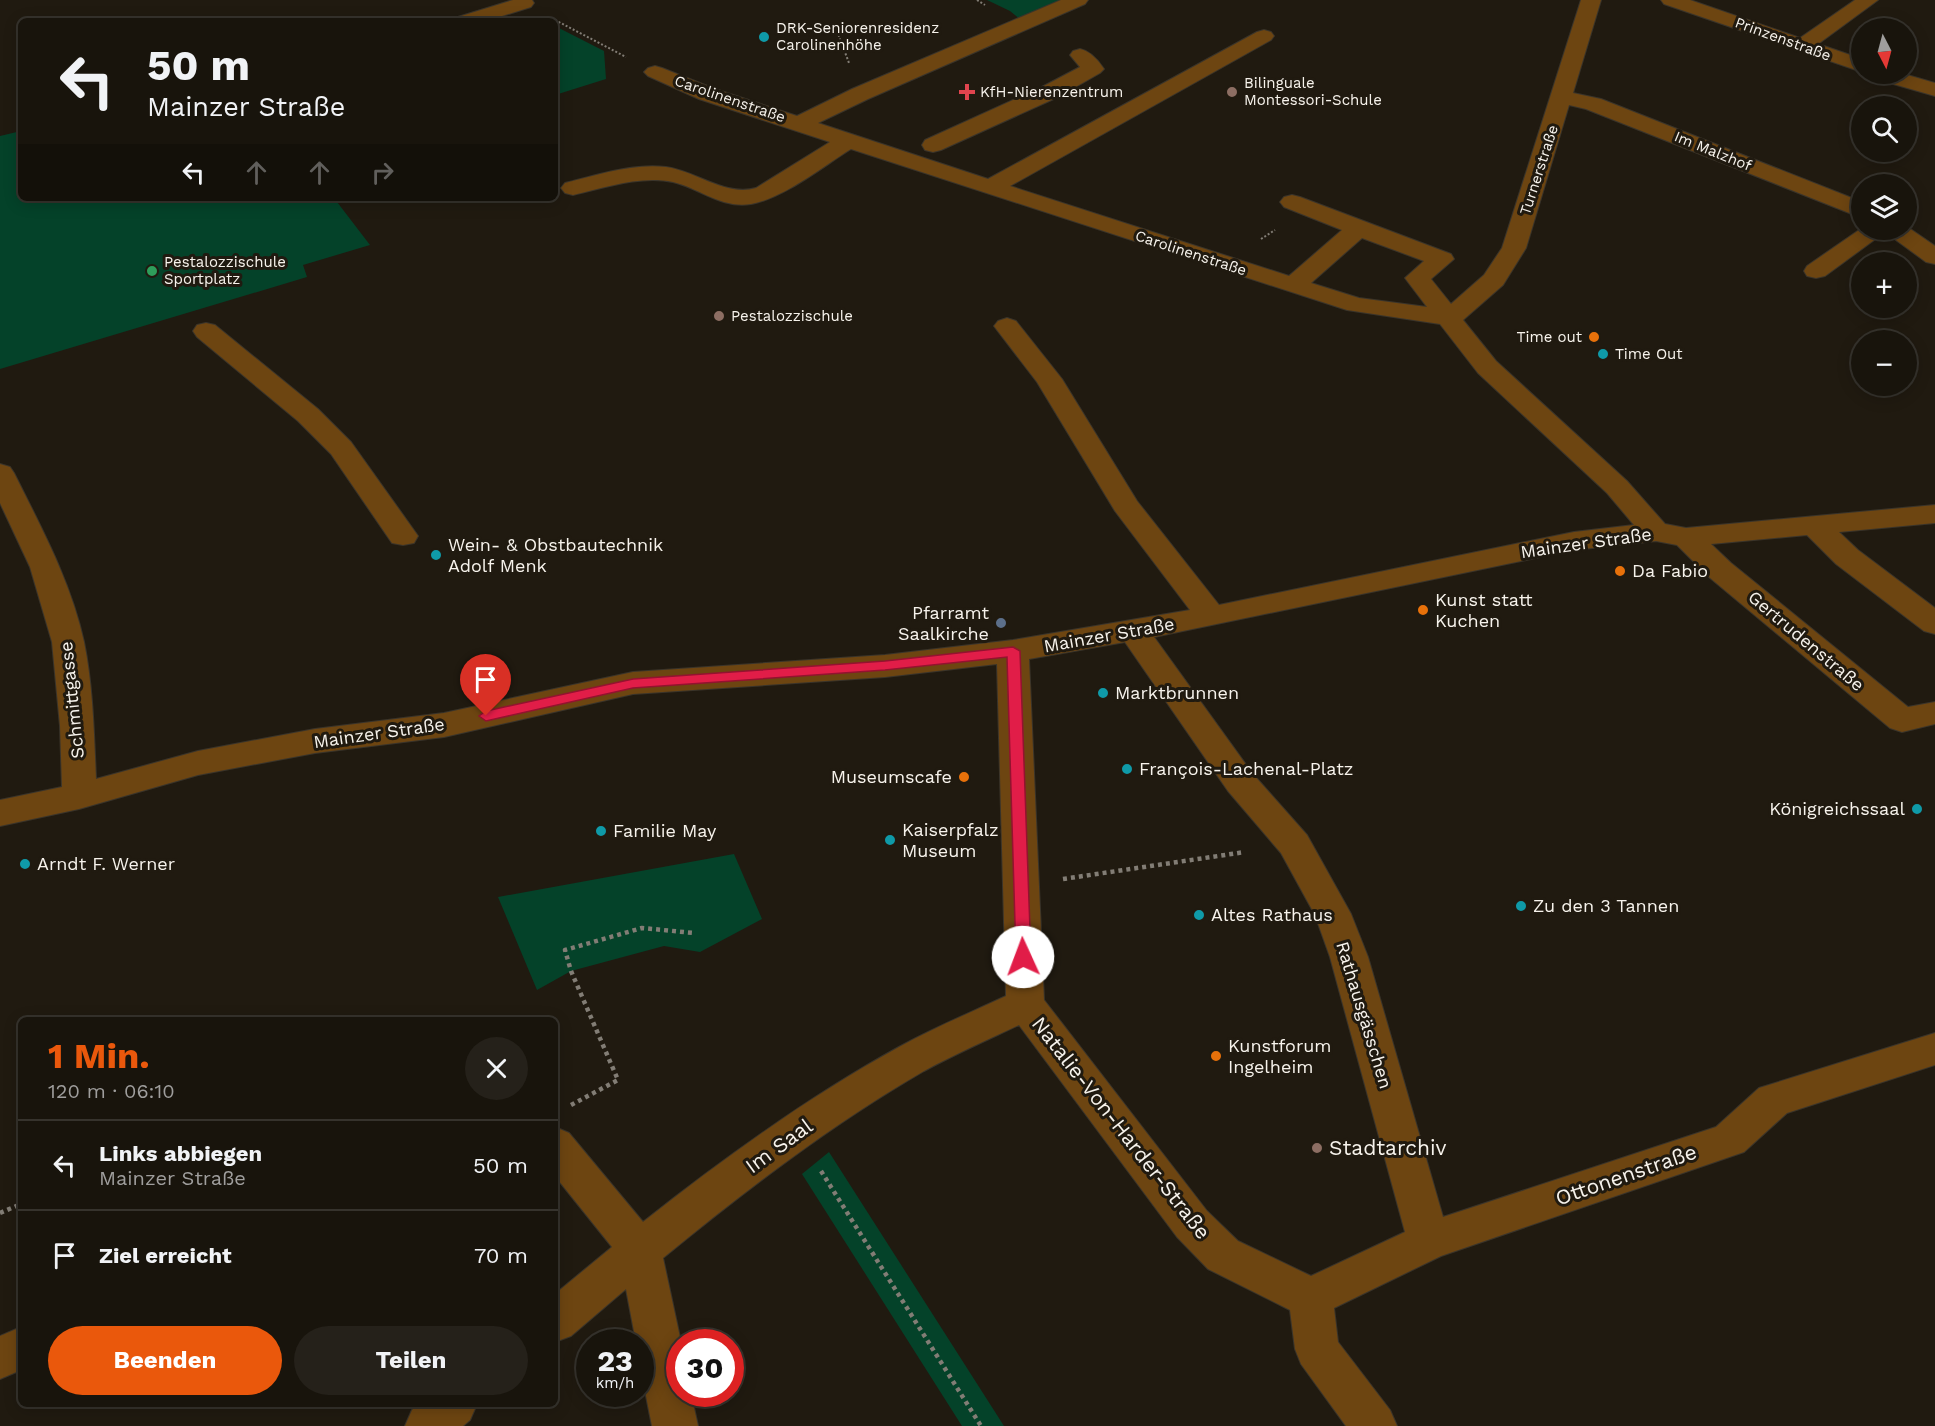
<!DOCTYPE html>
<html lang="de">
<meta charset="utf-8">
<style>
:root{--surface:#18140c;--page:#25211a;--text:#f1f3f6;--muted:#9f9e9d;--line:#36332d;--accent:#ea580c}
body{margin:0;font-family:"Work Sans",sans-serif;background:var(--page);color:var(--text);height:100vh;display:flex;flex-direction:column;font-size:22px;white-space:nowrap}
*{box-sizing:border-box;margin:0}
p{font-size:20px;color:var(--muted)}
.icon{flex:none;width:33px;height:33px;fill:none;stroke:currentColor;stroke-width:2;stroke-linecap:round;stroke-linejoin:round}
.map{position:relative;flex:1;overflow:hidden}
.drawer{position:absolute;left:18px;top:1017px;width:540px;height:390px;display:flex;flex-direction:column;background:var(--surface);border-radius:9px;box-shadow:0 3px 15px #0003,0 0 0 2px var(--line)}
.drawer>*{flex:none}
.banner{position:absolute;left:18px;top:18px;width:540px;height:183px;border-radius:9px;box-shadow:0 3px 15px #0003,0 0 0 2px var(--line);background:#18140c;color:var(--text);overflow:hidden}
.needle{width:39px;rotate:174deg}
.tools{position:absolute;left:1851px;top:18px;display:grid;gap:12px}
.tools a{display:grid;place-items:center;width:66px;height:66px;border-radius:50%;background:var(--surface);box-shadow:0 3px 15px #0003,0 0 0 2px var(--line);font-size:30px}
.speed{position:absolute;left:576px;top:1329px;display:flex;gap:12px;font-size:30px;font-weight:700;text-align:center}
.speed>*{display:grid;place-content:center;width:78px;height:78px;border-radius:50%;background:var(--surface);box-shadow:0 3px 15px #0003,0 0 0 2px var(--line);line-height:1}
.speed small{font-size:15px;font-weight:400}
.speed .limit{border:9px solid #d22;background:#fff;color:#111}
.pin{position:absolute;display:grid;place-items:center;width:51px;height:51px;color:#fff;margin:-62px -26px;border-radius:50% 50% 50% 0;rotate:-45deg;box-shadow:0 0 6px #0007}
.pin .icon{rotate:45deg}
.me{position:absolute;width:66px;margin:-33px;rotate:358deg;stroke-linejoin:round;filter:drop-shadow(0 0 4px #0008)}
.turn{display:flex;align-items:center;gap:21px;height:126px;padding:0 30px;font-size:27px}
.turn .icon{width:78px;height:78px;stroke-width:2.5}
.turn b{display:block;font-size:42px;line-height:51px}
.lanes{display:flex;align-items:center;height:57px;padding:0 30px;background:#0003;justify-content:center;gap:30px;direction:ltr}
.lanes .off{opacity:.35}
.round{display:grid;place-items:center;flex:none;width:63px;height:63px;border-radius:32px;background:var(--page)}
.head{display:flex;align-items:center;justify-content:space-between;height:102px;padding:0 30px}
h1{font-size:36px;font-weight:700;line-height:45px;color:var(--accent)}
.primary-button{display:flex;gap:12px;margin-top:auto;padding:12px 30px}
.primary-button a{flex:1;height:69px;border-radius:36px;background:var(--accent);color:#fff;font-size:24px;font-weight:700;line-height:69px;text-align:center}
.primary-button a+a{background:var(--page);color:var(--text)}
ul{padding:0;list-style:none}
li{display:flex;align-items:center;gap:18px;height:90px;padding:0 30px;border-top:2px solid var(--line)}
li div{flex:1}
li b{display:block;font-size:22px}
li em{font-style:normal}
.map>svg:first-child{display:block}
.green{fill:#044229}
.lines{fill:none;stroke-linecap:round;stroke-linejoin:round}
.minor-casing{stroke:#3a342a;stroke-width:2}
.path-far1{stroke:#827d75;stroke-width:2;stroke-dasharray:2 2;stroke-linecap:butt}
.path{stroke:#827d75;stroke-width:4.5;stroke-dasharray:4 4;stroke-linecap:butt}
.minor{fill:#6d4511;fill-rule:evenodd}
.route{fill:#e11d48;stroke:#92132f;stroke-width:1.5}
.culture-dot{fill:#0f9aa8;stroke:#201a10;stroke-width:2}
.health-dot{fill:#e0444e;stroke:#201a10;stroke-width:2}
.education-dot{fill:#8d6e63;stroke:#201a10;stroke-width:2}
.leisure-dot{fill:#2e9e5b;stroke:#201a10;stroke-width:2}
.food-dot{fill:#e8710a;stroke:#201a10;stroke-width:2}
.service-dot{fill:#5c6f8a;stroke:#201a10;stroke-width:2}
.labels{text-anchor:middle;stroke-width:6;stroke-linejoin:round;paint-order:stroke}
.far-poi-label{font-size:15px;fill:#f7f3ec;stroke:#201a10;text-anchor:start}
.far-street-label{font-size:15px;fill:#f7f3ec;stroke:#201a10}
.street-label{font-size:18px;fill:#f7f3ec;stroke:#201a10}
.poi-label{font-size:18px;fill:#f7f3ec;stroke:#201a10;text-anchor:start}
.near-street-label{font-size:21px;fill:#f7f3ec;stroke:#201a10}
.near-poi-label{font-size:21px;fill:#f7f3ec;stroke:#201a10;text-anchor:start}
</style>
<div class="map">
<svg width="1935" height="1426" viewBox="0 0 1935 1426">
<rect width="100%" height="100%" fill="#201a10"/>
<g class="green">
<polygon points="987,0 1059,0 1059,3 1021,20 1010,11"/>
<polygon points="555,26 604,51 606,79 555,95"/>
<polygon points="21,131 21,198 334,198 370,245 303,265 307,277 0,369 0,136"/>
<polygon points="734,854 762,919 700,952 664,946 571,971 537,990 498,897"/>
<polygon points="829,1152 1004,1426 962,1426 802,1174"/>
</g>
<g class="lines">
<defs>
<g id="minor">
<polygon points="513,0 532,0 534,3 531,7 486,21 455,21 458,17"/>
<path d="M1061,0H1088L1085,4L868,99L818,123L988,179L1257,32L1264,30L1271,32L1274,36L1271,40L1010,186L1289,276L1342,230L1284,207L1280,202L1284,197L1292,195L1300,197L1451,254L1454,259L1431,279L1451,304L1484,275L1502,248L1581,0H1601L1573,93L1601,99L1862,202V218L1586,109L1569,105L1526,248L1503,285L1463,320L1496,361L1627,481L1665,524L1686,528L1935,505V523L1839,532L1858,550L1935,608V634L1924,631L1836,564L1807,535L1711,544L1731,563L1908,707L1935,702V724L1902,732L1890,728L1709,577L1677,545L1656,541L1574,550L1154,637L1252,773L1307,835L1351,914L1368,957L1443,1217L1716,1127L1759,1088L1935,1033V1065L1787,1113L1744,1152L1441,1256L1334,1308L1338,1342L1390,1410L1397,1426H1346L1301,1364L1295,1349L1290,1310L1208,1269L1177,1237L1019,1025C987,1040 955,1054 924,1071C831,1125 746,1190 663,1258L681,1342L680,1394H691L698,1426H652L640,1366V1342H636L626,1289L571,1336L555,1342V1294L612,1247L555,1176V1127L569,1133L643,1222C724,1158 808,1097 899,1047C933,1028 970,1013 1006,996L997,664L885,677L633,694L444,737L315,753L198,775L79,809L0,826V800L62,787L60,726L52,642L30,567L0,503V464L10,467L14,473C41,527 71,582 84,642C93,686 94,734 96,779L198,751L315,729L444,713L633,672L885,655L1013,640L1190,610L1115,511L1037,382L994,326L998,321L1007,318L1016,321L1062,379L1137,501L1219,605L1574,532L1634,525L1607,493L1478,373L1440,324L1347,310L851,149C822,167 784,198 751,204C722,209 699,188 673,182C640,175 604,188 573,195L565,193L561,188L565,183C597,175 633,163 666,167C696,171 726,197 756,188L830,142L699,99L648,76L644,72L648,68L655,66L662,68L715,89L797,116L852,89ZM1362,238L1424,261L1405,278L1427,307L1359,298L1311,283ZM1125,642L1228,791L1281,853L1315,915L1330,957L1405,1232L1311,1276L1238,1241L1207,1211L1044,1000L1029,659Z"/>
<polygon points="1661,0 1690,0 1800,38 1855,0 1878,0 1818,44 1862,59 1862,72 1664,4"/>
<path d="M1080,49C1090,51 1098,60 1104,69L1100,73L1058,97L941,150L933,152L925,150L922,145L925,140L1042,87L1080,67L1070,55L1073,51Z"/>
<polygon points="1873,74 1904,74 1935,83 1935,96 1876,79"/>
<polygon points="1906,226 1935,246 1935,264 1926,262 1885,232 1825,276 1816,278 1807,276 1804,271 1807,266 1862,228 1862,230 1906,230"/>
<polygon points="206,323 215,325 318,409 351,442 418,536 414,543 403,545 392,543 331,454 298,421 197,337 193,331 197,325"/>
<polygon points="21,1327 21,1370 0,1379 0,1336"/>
<polygon points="419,1404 477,1404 470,1420 463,1426 405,1426 412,1410"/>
</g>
</defs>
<use href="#minor" class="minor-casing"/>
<g class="path-far1">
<polyline points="977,0 985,5"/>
<polyline points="555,20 626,57"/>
<polyline points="837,31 849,63"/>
<polyline points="1261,239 1275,230"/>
</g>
<g class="path">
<polyline points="1063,879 1245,852"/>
<polyline points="571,1105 618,1080 571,971 565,950 642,928 694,933"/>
<polyline points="821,1171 981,1426"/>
<polyline points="0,1213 21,1204"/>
</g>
<use href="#minor" class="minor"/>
</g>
<polygon class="route" points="1013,647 1020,651 1031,957 1029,961 1018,961 1016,957 1007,657 885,670 633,688 486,721 479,716 486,711 633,679 885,661"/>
<g class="culture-dot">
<circle cx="764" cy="37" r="6"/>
<circle cx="1603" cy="354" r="6"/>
<circle cx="436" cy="555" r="6"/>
<circle cx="1103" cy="693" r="6"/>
<circle cx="1127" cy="769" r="6"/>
<circle cx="1917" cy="809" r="6"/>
<circle cx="601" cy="831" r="6"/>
<circle cx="890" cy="840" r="6"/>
<circle cx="25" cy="864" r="6"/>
<circle cx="1521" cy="906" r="6"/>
<circle cx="1199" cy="915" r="6"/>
</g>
<path class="health-dot" d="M964 83h6v6h6v6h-6v6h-6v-6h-6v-6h6z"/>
<g class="education-dot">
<circle cx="1232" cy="92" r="6"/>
<circle cx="719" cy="316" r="6"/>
<circle cx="1317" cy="1148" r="6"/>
</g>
<circle class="leisure-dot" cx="152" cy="271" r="6"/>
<g class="food-dot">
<circle cx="1594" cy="337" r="6"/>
<circle cx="1620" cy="571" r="6"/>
<circle cx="1423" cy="610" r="6"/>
<circle cx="964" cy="777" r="6"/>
<circle cx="1216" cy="1056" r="6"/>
</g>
<circle class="service-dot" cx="1001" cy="623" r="6"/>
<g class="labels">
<g class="far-poi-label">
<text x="776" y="33">DRK-Seniorenresidenz<tspan x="776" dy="17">Carolinenhöhe</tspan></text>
<text x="1244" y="88">Bilinguale<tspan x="1244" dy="17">Montessori-Schule</tspan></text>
<text x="980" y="97">KfH-Nierenzentrum</text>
<text x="164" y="267">Pestalozzischule<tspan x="164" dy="17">Sportplatz</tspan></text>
<text x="731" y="321">Pestalozzischule</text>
<text x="1582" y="342" text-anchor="end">Time out</text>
<text x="1615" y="359">Time Out</text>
</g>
<g class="far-street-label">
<text transform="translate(1783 39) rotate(20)" y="5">Prinzenstraße</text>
<text transform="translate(730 99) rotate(19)" y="5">Carolinenstraße</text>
<text transform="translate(1713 151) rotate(22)" y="5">Im Malzhof</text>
<text transform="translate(1539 170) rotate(-72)" y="5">Turnerstraße</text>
<text transform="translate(1191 253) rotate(18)" y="5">Carolinenstraße</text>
</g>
<g class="street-label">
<text transform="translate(1586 543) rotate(-8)" y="6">Mainzer Straße</text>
<text transform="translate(1109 635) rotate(-10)" y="6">Mainzer Straße</text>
<text transform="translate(1806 641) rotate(40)" y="6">Gertrudenstraße</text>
<text transform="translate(72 700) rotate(-96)" y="6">Schmittgasse</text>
<text transform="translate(379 733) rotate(-8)" y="6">Mainzer Straße</text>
<text transform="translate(1364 1015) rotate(73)" y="6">Rathausgässchen</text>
</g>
<g class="poi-label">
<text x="448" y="551">Wein- &amp; Obstbautechnik<tspan x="448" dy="21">Adolf Menk</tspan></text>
<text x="1632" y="577">Da Fabio</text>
<text x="1435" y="606">Kunst statt<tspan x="1435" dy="21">Kuchen</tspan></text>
<text x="989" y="619" text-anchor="end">Pfarramt<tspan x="989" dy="21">Saalkirche</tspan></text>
<text x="1115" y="699">Marktbrunnen</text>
<text x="1139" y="775">François-Lachenal-Platz</text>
<text x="952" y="783" text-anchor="end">Museumscafe</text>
<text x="1905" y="815" text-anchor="end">Königreichssaal</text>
<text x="902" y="836">Kaiserpfalz<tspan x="902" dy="21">Museum</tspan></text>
<text x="613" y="837">Familie May</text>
<text x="37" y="870">Arndt F. Werner</text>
<text x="1533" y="912">Zu den 3 Tannen</text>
<text x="1211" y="921">Altes Rathaus</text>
<text x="1228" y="1052">Kunstforum<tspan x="1228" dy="21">Ingelheim</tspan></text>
</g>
<g class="near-street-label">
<text transform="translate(1121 1128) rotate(52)" y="7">Natalie-Von-Harder-Straße</text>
<text transform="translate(779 1146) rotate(-36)" y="7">Im Saal</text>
<text transform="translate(1626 1175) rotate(-19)" y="7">Ottonenstraße</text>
</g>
<g class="near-poi-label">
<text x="1329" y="1155">Stadtarchiv</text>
</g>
</g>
</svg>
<div class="tools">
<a><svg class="needle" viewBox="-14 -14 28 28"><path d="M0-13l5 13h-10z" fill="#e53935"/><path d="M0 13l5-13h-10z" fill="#9f9e9d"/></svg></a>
<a><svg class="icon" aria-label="search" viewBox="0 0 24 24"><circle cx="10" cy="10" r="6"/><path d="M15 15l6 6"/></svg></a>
<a><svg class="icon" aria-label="layers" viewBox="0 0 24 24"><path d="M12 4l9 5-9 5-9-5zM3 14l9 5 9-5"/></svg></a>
<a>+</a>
<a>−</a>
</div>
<div class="speed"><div>23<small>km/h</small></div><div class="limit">30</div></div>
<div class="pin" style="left:486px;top:716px;background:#d93025"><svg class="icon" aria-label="arrive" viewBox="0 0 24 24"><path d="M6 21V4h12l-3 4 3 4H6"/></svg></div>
<svg class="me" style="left:1023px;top:957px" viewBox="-20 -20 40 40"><circle r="19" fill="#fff"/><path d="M0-13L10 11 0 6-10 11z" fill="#e11d48"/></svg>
<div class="banner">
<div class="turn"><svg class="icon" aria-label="left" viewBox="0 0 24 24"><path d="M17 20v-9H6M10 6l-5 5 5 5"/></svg><div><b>50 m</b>Mainzer Straße</div></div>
<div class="lanes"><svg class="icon" aria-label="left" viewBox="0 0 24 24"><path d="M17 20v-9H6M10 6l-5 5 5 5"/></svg><svg class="icon off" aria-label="ahead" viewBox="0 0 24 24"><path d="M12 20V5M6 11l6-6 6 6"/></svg><svg class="icon off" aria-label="ahead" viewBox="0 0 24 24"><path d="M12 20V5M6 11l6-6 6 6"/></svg><svg class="icon off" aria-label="right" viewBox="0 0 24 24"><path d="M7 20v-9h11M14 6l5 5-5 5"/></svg></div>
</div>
<section class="drawer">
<div class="head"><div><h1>1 Min.</h1><p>120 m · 06:10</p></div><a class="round"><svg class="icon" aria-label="close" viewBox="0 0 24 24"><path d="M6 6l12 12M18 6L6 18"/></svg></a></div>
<ul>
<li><svg class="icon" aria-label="left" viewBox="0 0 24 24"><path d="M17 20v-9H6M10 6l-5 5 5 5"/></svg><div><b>Links abbiegen</b><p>Mainzer Straße</p></div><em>50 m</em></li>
<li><svg class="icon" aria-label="arrive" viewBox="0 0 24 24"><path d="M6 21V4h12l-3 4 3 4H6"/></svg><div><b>Ziel erreicht</b></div><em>70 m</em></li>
</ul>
<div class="primary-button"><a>Beenden</a><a>Teilen</a></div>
</section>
</div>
